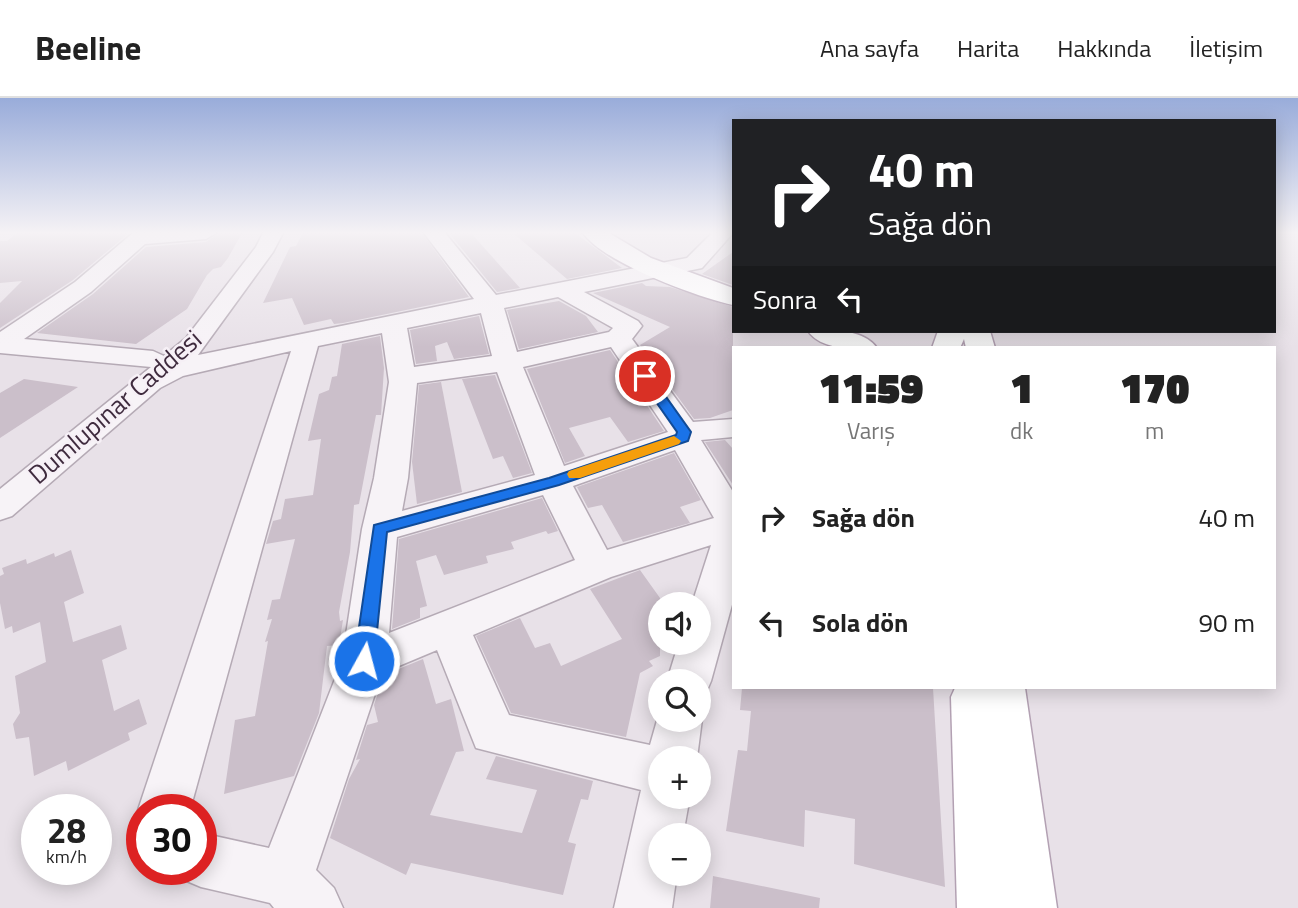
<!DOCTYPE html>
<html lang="tr">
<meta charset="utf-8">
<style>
:root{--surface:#fff;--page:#f6f6f6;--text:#222;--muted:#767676;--line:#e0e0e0}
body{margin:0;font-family:"Titillium Web",sans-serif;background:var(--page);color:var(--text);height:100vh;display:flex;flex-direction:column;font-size:26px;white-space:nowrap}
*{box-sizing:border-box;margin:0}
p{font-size:23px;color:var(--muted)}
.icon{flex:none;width:38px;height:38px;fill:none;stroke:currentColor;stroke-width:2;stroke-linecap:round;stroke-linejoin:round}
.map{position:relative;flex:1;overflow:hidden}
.details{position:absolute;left:732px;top:248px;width:544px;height:343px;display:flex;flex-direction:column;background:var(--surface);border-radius:0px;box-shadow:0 4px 18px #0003}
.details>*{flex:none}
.top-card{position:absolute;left:732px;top:21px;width:544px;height:214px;border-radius:0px;box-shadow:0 4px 18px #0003;background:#202124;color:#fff;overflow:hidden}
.tools{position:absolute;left:648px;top:494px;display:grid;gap:14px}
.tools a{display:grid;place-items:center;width:63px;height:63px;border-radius:50%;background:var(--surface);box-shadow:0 4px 18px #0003;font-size:35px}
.speed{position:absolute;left:21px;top:696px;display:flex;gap:14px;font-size:35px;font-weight:700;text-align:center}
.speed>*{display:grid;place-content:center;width:91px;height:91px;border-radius:50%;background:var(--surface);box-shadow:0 4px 18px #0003;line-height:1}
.speed small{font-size:18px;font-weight:400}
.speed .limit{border:10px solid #d22;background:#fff;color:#111}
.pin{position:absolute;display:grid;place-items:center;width:60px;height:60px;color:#fff;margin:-30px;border:4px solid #fff;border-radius:50%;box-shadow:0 2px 7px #0007}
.me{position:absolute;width:77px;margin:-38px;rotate:7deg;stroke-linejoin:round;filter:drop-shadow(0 0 5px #0008)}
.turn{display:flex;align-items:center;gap:24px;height:147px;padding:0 21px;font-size:32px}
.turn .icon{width:91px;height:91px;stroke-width:2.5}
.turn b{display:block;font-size:49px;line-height:60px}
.then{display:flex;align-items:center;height:66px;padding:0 21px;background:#0003;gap:14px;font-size:26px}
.eta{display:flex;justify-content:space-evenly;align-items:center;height:119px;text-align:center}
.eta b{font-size:42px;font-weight:800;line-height:49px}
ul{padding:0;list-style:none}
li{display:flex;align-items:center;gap:21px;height:105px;padding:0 21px}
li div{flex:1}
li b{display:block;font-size:26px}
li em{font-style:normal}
header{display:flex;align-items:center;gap:42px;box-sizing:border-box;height:98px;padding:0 35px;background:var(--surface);border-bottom:2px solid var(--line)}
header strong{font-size:33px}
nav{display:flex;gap:38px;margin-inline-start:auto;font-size:24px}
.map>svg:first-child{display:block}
.building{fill:#cbbfca}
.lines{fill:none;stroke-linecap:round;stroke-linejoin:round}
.minor-casing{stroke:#b5aab5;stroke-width:3}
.major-casing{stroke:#b3a1b3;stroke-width:3}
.minor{fill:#f7f3f7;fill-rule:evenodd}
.major{fill:#fff;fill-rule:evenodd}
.route{fill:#1a73e8;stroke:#114b97;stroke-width:2}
.slow{fill:#f59e0b}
.labels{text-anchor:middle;stroke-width:5;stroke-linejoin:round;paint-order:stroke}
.street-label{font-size:26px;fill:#3f2b3e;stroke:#f6f0f6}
</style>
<header>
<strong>Beeline</strong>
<nav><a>Ana sayfa</a><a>Harita</a><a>Hakkında</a><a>İletişim</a></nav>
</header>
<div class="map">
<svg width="1298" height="810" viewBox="0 0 1298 810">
<rect width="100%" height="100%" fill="#e8e1e8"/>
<g class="building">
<polygon points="17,135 129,135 73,182 0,230 0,205 22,183 0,185 0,143 7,143"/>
<polygon points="219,135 242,135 228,160 221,169 213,171 207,177 187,211 136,246 37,235 93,196 146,149 206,144"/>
<polygon points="303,135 422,135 469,199 343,225 334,226 331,221 304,227 292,200 263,205 290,149 296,148"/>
<polygon points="449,135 471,135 520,190 497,194"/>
<polygon points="513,135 575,135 622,170 567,181"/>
<polygon points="733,154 733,187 702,176"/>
<polygon points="642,185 646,188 670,189 733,209 733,312 710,320 694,321 640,247 670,229 593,195"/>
<polygon points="559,203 586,218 598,234 519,251 507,212"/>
<polygon points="479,218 489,256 454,261 447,244 435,248 437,263 416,266 410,232"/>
<polygon points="380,238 384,270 381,317 376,317 359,406 354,407 350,454 339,514 340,523 343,522 339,547 327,548 319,615 294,678 224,696 235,622 255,618 268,543 265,544 272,521 267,522 272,502 280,501 295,441 266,446 273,423 281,421 285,401 313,397 321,341 308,343 319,296 329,292 332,279 337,278 342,246"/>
<polygon points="610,252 664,333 628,344 610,319 569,330 585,358 565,365 527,271"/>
<polygon points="495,277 532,375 513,380 503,358 493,361 462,281"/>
<polygon points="24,281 78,289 0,340 0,295"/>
<polygon points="441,284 462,394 417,406 412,364 419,287"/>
<polygon points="725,342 733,351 733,387 705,344"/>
<polygon points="674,355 701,402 680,409 690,425 623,444 602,407 588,410 577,389"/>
<polygon points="542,400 558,433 548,436 546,433 511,444 514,451 486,458 488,465 444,477 436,457 416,463 427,508 420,510 420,520 392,531 399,441"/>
<polygon points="71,452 84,495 64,504 73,544 121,527 127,551 102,562 114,613 139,601 147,626 128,635 130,642 68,673 66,663 34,678 29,639 16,641 13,626 20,615 15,578 46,564 40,524 13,535 12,528 5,531 0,505 0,478 4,476 2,470 26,461 27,466 54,455 55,459"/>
<polygon points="640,472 660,500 660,558 649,563 653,568 640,575 626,639 511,615 476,538 520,520 535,550 550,545 561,568 622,541 590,491"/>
<polygon points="423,561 436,606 451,601 464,653 456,654 430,717 522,735 537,692 486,681 496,658 593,683 588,702 581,701 568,744 576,746 563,797 411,765 406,777 330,740 349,681 360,661 356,662 367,627 378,624 374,607 384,577"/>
<polygon points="742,590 933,590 945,789 854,766 855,721 805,712 804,749 726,733 738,652 747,653 751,613 740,612"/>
<polygon points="713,778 820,800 819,810 710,810"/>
</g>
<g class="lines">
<defs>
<path id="minor" d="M133,135H216L206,141L145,146L91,194L24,241L153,253L164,258L186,240L256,149L263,135H283L273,154L198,257L474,201L424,135H445L496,197L687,160L712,135H733L702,170L584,194L638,223L642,228L632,241L693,324L733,321V339L701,342L733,394V503L711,583L705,597L698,599V583H667L679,544H698V506H692L711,447L611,479L473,537L509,617L650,647L660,612V621H698V612L702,621L697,660H660V698H690L683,737H660V775H677L672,810H614L641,692L476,650L437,552L382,575L316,772L334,790L343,810H274L270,805L201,789L182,781L178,772H201V735L269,750L342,563L362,431L374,380L389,284L382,235L318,248L190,712H142V721L138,712L291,253L183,278L160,290L12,418L0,422V391L151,269L0,255V234L75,184ZM558,199L613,230L609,234L517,254L504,210ZM481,215L492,258L414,269L407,230ZM611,249L668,334L564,368L523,269ZM497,274L535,377L402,413L408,380L417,285ZM675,352L714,420L607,452L573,388ZM543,397L575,462L389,535L397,439Z"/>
<g id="major">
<path d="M583,135H609L651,160L733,190V207C697,199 604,165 583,135Z"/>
<path d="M808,233C830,232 863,230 877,250C855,251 822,253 808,233Z"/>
<polygon points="938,233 990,233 995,250 966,250 964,241 960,250 932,250"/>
<polygon points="955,590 1025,590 1057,810 957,810 951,599"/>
</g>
</defs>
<use href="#minor" class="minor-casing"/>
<use href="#major" class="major-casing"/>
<use href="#minor" class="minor"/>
<use href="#major" class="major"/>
</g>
<linearGradient id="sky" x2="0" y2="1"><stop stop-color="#99acda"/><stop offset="0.54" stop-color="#f5f2f5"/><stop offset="1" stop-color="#f5f2f5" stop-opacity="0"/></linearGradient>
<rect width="1298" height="249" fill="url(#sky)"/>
<polygon class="route" points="645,274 649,275 691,334 688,343 559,387 387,434 374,563 371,569 364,572 357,569 354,563 374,427 549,380 676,337 677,334 638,278"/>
<polygon class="slow" points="674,338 681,343 679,346 580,380 569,380 567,376 569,373"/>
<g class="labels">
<g class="street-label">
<text transform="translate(115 309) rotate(-41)" y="9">Dumlupınar Caddesi</text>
</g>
</g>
</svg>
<div class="tools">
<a><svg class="icon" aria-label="sound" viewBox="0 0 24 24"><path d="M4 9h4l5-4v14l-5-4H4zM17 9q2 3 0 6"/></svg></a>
<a><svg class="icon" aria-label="search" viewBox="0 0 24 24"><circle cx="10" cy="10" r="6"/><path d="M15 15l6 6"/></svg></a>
<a>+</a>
<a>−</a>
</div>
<div class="speed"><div>28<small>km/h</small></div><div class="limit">30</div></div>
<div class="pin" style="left:645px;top:278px;background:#d93025"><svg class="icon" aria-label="arrive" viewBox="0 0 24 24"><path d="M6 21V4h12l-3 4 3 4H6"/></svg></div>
<svg class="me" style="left:364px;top:563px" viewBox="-20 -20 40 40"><circle r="17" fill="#1a73e8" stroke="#fff" stroke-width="3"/><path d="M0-11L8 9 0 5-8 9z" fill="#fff"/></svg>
<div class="top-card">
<div class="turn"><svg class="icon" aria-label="right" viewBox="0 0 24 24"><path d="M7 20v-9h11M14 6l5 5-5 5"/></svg><div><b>40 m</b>Sağa dön</div></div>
<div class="then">Sonra<svg class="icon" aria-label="left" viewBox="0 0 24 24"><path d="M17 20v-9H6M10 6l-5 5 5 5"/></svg></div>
</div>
<section class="details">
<div class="eta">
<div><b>11:59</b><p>Varış</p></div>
<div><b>1</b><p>dk</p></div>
<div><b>170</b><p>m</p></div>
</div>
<ul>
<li><svg class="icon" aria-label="right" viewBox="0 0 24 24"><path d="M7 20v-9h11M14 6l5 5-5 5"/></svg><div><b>Sağa dön</b></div><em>40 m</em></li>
<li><svg class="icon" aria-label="left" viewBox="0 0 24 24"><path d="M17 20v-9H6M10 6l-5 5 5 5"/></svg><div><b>Sola dön</b></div><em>90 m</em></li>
</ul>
</section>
</div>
